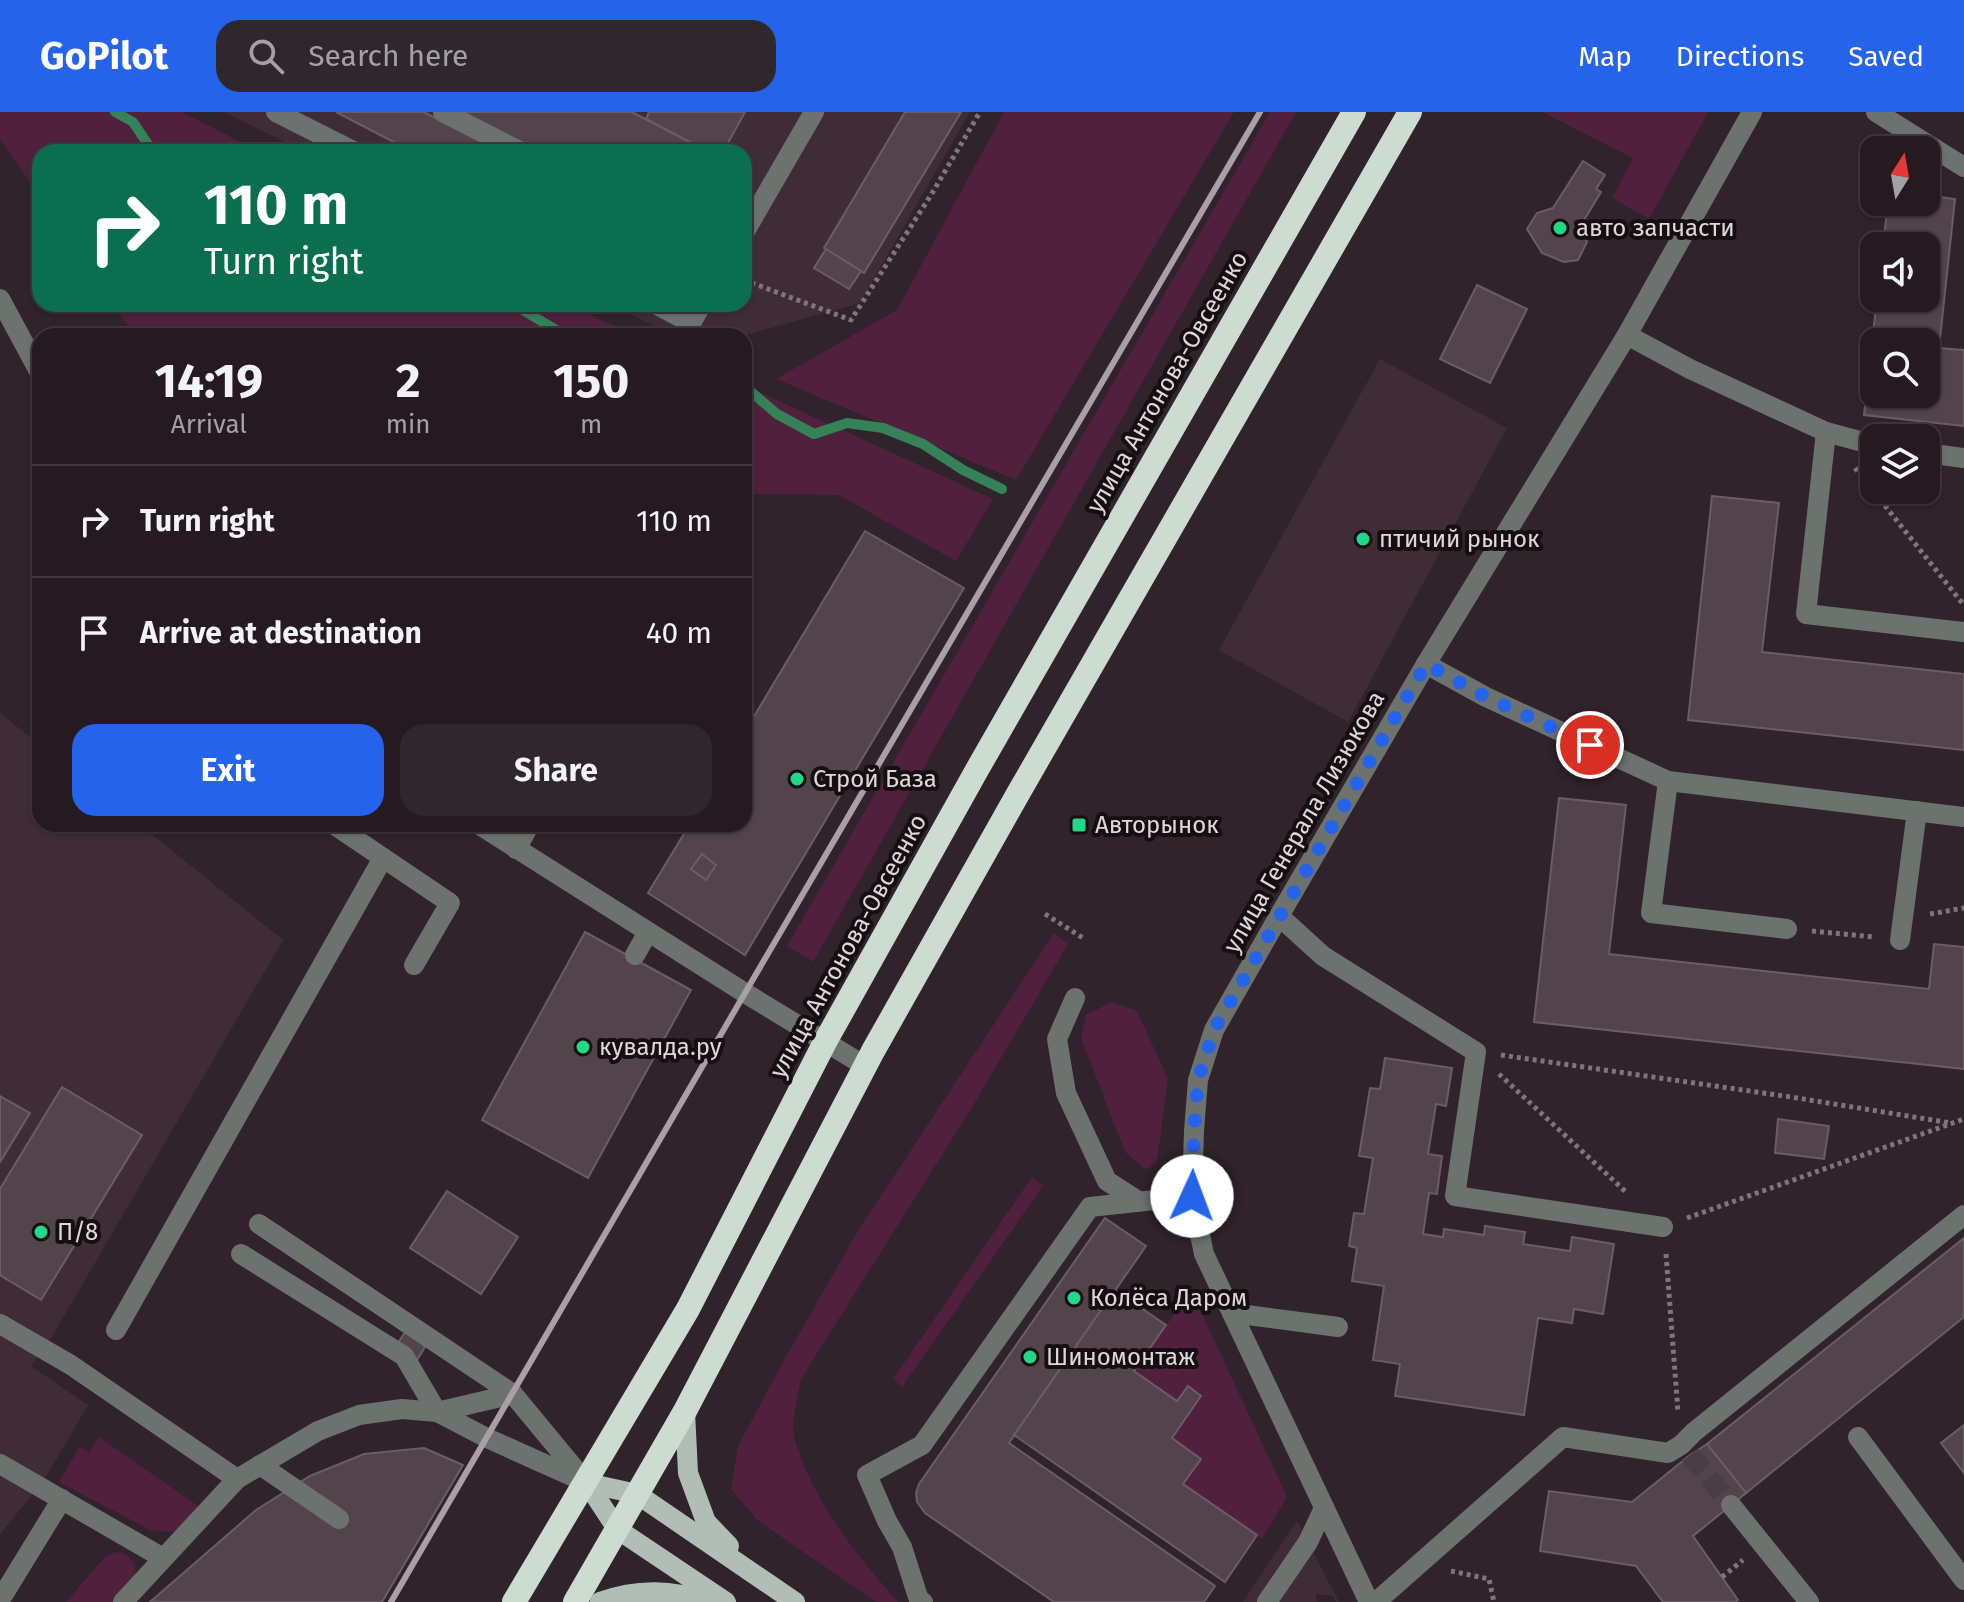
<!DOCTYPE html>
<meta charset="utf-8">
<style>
:root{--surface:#241a20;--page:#30272d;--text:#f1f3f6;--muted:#a3a1a5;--line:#41383e;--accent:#2563eb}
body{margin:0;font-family:"Fira Sans",sans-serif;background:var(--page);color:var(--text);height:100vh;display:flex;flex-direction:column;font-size:30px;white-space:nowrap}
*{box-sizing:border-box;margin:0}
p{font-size:26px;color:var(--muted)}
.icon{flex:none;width:44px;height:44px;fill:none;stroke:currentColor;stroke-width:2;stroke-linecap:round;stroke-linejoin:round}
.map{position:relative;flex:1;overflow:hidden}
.side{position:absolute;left:32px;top:216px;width:720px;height:504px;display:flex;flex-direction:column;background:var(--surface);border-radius:24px;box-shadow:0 2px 6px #0004,0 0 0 2px var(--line)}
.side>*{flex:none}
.top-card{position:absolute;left:32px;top:32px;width:720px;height:168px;border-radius:24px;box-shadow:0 2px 6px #0004,0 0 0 2px var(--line);background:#0b6e4f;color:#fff;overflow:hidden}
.needle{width:52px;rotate:11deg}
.tools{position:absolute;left:1860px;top:24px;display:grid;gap:16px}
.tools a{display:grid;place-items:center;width:80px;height:80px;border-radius:16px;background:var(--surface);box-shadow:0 2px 6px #0004,0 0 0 2px var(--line);font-size:40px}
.pin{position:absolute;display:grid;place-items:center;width:68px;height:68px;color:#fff;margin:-34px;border:4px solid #fff;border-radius:50%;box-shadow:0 2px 8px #0007}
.me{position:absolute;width:88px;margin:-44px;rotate:2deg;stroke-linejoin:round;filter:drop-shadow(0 0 6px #0008)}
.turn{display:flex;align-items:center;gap:28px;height:168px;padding:0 40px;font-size:36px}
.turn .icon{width:104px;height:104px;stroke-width:2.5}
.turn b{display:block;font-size:56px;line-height:68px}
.eta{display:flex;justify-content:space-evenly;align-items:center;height:136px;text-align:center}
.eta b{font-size:48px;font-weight:700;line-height:56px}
.action{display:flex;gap:16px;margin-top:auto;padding:16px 40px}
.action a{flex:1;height:92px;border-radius:24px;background:var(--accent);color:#fff;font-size:32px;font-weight:700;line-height:92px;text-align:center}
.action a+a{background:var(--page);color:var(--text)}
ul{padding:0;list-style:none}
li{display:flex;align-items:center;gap:24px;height:112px;padding:0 40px;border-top:2px solid var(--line)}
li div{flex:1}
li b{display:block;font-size:30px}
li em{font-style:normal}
header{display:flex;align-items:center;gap:48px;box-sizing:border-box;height:112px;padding:0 40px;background:var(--accent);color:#fff}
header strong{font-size:38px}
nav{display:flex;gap:44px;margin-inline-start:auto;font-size:28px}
.search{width:560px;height:72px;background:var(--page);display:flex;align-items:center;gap:20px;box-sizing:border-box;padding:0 28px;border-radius:24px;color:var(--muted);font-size:30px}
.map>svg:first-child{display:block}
.built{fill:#3f2c37}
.green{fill:#50203d}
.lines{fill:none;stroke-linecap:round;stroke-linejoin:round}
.stream{stroke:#358158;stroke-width:10}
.building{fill:#53444c;stroke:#6c5c65;stroke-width:2;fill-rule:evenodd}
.minor-tunnel{stroke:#4a3e45;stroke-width:20;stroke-dasharray:20 10;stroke-linecap:butt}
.path{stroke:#80757b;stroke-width:5;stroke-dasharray:4 4;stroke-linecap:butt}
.minor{stroke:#6c736e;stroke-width:20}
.major{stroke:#b0beb5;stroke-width:20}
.highway{stroke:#ccdcd1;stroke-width:24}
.rail{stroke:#a99fa4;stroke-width:6}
.route{stroke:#2563eb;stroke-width:14;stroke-dasharray:0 25.2}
.poi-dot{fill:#21d887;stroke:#150f12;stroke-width:3}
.labels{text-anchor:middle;stroke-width:8;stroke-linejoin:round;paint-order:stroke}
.poi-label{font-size:24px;fill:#e0d7db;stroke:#150f12;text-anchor:start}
.street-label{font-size:24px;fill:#e0d7db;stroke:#150f12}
</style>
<header>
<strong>GoPilot</strong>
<div class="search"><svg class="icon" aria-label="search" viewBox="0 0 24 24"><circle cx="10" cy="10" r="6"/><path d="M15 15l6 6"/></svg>Search here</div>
<nav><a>Map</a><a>Directions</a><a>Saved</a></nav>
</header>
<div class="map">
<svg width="1964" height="1490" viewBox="0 0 1964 1490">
<rect width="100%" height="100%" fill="#30232b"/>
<g class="built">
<polygon points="224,0 970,0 860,191 742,224 674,224 610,192 744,192 744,40 305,40"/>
<polygon points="1380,247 1507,316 1348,610 1219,538"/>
<polygon points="0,601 40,633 40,712 139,712 283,828 53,1223 31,1254 88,1293 46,1365 0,1423"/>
<polygon points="1297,1409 1339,1490 1336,1490 1333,1484 1316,1482 1317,1490 1243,1490"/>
</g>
<g class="green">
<polygon points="0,0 182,0 260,40 40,40 40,85 0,27"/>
<polygon points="1004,0 1234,0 1016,368 776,267 897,198"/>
<polygon points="1270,0 1296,0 813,850 787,834"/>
<polygon points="1542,0 1708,0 1649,107 1612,86 1633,46"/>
<polygon points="113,192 566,192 636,224 135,224"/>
<polygon points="744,273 993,387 956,449 839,383 744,382"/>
<path d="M1054,821L1068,832L974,992L801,1267C798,1283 793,1301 793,1316C794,1330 801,1345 806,1358C828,1408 862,1449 898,1490H876L757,1408L731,1377L738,1334L783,1250L859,1117Z"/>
<polygon points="1112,890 1137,899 1168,967 1157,1048 1146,1058 1125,1040 1081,926 1086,903"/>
<polygon points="1032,1065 1043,1074 902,1275 893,1267"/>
<polygon points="1191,1178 1287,1385 1262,1427 1183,1372 1201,1347 1172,1326 1201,1283 1187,1275 1177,1289 1134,1259"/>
<polygon points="99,1325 198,1394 186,1414 171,1420 150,1418 59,1370 80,1334 89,1341"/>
<polygon points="116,1440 124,1441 134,1450 136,1463 115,1490 66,1490 105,1445"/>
</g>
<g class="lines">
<g class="stream">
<polyline points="115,0 133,10 153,40"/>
<polyline points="513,192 566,224"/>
<polyline points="744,276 750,279 777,302 814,322 847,311 883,316 923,332 963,358 1002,377"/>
</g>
</g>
<g class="building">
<polygon points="336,0 424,0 501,40 413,40"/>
<polygon points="462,0 632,0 709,40 538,40"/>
<polygon points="649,0 745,0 723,40 709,40 646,7"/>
<polygon points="905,0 961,0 864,161 824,136"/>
<polygon points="1583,49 1605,63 1596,77 1601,80 1581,113 1587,130 1578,148 1564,150 1542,141 1527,117 1537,101 1553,96"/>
<path d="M1926,83L1955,87L1939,236L1964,238V314L1864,303L1877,186H1926V134H1883L1888,90H1926ZM1874,230H1926V282H1874Z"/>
<polygon points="826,137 861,159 849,177 814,156"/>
<polygon points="1477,173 1527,197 1490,271 1440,247"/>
<polygon points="1712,384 1779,391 1762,540 1964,562 1964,638 1688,608"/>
<polygon points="865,419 964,476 745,843 648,781 690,712 744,712 744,621"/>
<polygon points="1559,686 1626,693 1609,842 1929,877 1934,832 1964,835 1964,957 1534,910"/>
<polygon points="702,742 716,753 706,768 691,757"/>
<polygon points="585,820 691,878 588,1066 482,1008"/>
<polygon points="1385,946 1452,956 1446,994 1436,992 1428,1042 1442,1044 1437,1082 1429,1081 1423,1122 1443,1125 1444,1117 1484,1123 1485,1114 1525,1120 1523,1132 1570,1139 1572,1125 1614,1132 1603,1202 1574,1197 1572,1211 1538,1206 1524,1303 1395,1284 1400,1252 1373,1248 1384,1174 1352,1169 1357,1136 1349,1134 1354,1101 1364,1102 1373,1046 1359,1044 1370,976 1380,977"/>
<polygon points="62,975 142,1023 41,1188 0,1163 0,1077"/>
<polygon points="0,984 30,1001 0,1050"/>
<polygon points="1778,1007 1829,1014 1824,1047 1775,1041"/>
<polygon points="447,1079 518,1125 481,1182 410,1136"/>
<polygon points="1105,1106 1146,1134 1009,1331 1215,1474 1204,1490 1054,1490 925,1401 917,1390 916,1381 919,1372"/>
<polygon points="1964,1126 1964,1205 1746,1381 1707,1332"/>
<polygon points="1115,1178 1166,1213 1134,1259 1177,1289 1188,1274 1201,1284 1172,1326 1201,1347 1183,1372 1257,1423 1225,1470 1014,1323"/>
<polygon points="407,1217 428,1230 417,1248 396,1234"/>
<polygon points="1964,1313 1964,1361 1941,1331"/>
<polygon points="1707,1332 1746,1381 1693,1424 1738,1488 1735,1490 1663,1490 1636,1454 1540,1439 1549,1379 1632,1390 1690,1343"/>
<polygon points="424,1336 463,1353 382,1490 150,1490 256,1398 310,1364 364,1342"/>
</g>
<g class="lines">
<polyline class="minor-tunnel" points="1690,1343 1731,1393"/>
<g class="path">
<polyline points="744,168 851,208 931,83 980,0"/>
<polyline points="1855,356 1963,492"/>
<polyline points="1045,802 1083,826"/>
<polyline points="1930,802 1964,796"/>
<polyline points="1812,819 1874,825"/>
<polyline points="1501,943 1791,985 1951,1011"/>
<polyline points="1499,962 1626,1080"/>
<polyline points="1687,1106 1964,1007"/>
<polyline points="1666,1142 1678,1300"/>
<polyline points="1451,1459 1489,1467 1494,1490"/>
<polyline points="1722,1465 1743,1448"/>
</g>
<g class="minor">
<polyline points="276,0 355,40"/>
<polyline points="443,0 521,40"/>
<polyline points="1876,0 1964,55"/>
<polyline points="744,121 814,0"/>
<polyline points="0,187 40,261"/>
<polyline points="655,192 691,211 702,192"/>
<polyline points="1627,223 1690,257 1826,320 1874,333"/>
<polyline points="1826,320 1806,502 1964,520"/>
<polyline points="1926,341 1964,346"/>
<polyline points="1426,552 1486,585 1668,669 1964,705"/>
<polyline points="1668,669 1651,801 1787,817"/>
<polyline points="333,712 450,791 414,853"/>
<polyline points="478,712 745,881 865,954"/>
<polyline points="516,737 530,712"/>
<polyline points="1279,804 1323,844 1476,940 1455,1084 1663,1115"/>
<polyline points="1900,828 1917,699"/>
<polyline points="635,843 648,820"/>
<polyline points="1075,886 1057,927 1066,981 1107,1069 1138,1089"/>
<polyline points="259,1112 513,1282 584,1368"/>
<polyline points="241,1142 404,1244 437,1300 513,1282"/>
<polyline points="1232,1201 1338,1215"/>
<polyline points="0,1212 71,1253 237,1367"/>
<polyline points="116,1218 383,746"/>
<polyline points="1858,1325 1964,1468"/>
<polyline points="0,1352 163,1446"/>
<polyline points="260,1353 339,1407"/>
<polyline points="1731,1393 1809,1490"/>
<polyline points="0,1488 62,1387"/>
<polyline points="123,1490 237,1367 318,1319 359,1303 402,1297 437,1300 487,1326 587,1371"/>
<polyline points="923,1490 919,1488 902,1435 887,1409 867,1363 922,1333 1090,1095 1192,1084"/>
<polyline points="1267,1490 1308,1430 1324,1396"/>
<polyline points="1369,1490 1204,1142 1192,1084 1194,1019 1198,968 1214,918 1279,804 1426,552 1627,223 1752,0"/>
<polyline points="1376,1490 1563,1325 1668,1341 1681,1333 1694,1320 1964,1103"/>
</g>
<g class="major">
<polyline points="685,1299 688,1361 706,1410 729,1434"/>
<polyline points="587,1371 637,1382 795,1490"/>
<polyline points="587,1371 617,1417 726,1490"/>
<path d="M600,1490C639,1476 671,1478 711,1490"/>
</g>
<g class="highway">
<polyline points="514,1490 688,1197 825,930 978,656 1354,0"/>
<polyline points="575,1490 685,1299 873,939 1019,680 1410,0"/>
</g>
<polyline class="rail" points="391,1490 745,881 1260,0"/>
</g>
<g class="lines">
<polyline class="route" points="1192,1084 1194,1019 1198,968 1214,918 1426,552 1486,585 1590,633"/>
</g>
<g class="poi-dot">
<circle cx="1560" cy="116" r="8"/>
<circle cx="1363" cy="427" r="8"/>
<circle cx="797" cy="667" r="8"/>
<rect x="1071" y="705" width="16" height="16" rx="4"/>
<circle cx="583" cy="935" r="8"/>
<circle cx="41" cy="1120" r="8"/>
<circle cx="1074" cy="1186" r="8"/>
<circle cx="1030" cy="1245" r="8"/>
</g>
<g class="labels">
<g class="poi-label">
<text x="1576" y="124">авто запчасти</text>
<text x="1379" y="435">птичий рынок</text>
<text x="813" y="675">Строй База</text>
<text x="1095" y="721">Авторынок</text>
<text x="599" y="943">кувалда.ру</text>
<text x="57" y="1128">П/8</text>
<text x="1090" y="1194">Колёса Даром</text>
<text x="1046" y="1253">Шиномонтаж</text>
</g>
<g class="street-label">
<text transform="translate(1167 270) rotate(-60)" y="8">улица Антонова-Овсеенко</text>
<text transform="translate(1304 710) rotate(-60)" y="8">улица Генерала Лизюкова</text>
<text transform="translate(848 834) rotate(-61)" y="8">улица Антонова-Овсеенко</text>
</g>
</g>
</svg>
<div class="tools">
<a><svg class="needle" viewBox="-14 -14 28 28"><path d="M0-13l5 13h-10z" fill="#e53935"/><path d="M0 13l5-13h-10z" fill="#a3a1a5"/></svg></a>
<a><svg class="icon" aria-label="sound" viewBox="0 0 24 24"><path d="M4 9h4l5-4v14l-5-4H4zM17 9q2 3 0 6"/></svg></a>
<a><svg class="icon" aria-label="search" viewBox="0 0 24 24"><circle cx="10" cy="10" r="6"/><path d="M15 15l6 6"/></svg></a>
<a><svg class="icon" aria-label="layers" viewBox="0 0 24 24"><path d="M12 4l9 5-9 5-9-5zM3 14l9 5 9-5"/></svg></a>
</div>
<div class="pin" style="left:1590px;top:633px;background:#d93025"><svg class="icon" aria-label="arrive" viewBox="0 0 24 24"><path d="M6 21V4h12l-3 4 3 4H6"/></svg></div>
<svg class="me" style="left:1192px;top:1084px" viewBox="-20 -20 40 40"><circle r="19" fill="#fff"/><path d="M0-13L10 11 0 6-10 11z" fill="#2563eb"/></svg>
<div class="top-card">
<div class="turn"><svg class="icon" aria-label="right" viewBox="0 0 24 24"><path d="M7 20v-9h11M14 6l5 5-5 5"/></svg><div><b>110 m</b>Turn right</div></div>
</div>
<section class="side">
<div class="eta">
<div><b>14:19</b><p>Arrival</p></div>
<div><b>2</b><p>min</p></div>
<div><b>150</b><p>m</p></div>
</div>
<ul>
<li><svg class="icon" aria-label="right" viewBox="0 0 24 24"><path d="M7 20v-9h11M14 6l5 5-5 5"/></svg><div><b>Turn right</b></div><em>110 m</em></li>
<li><svg class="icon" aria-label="arrive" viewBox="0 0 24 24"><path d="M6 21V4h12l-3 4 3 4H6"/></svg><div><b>Arrive at destination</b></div><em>40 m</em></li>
</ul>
<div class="action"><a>Exit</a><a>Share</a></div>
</section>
</div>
